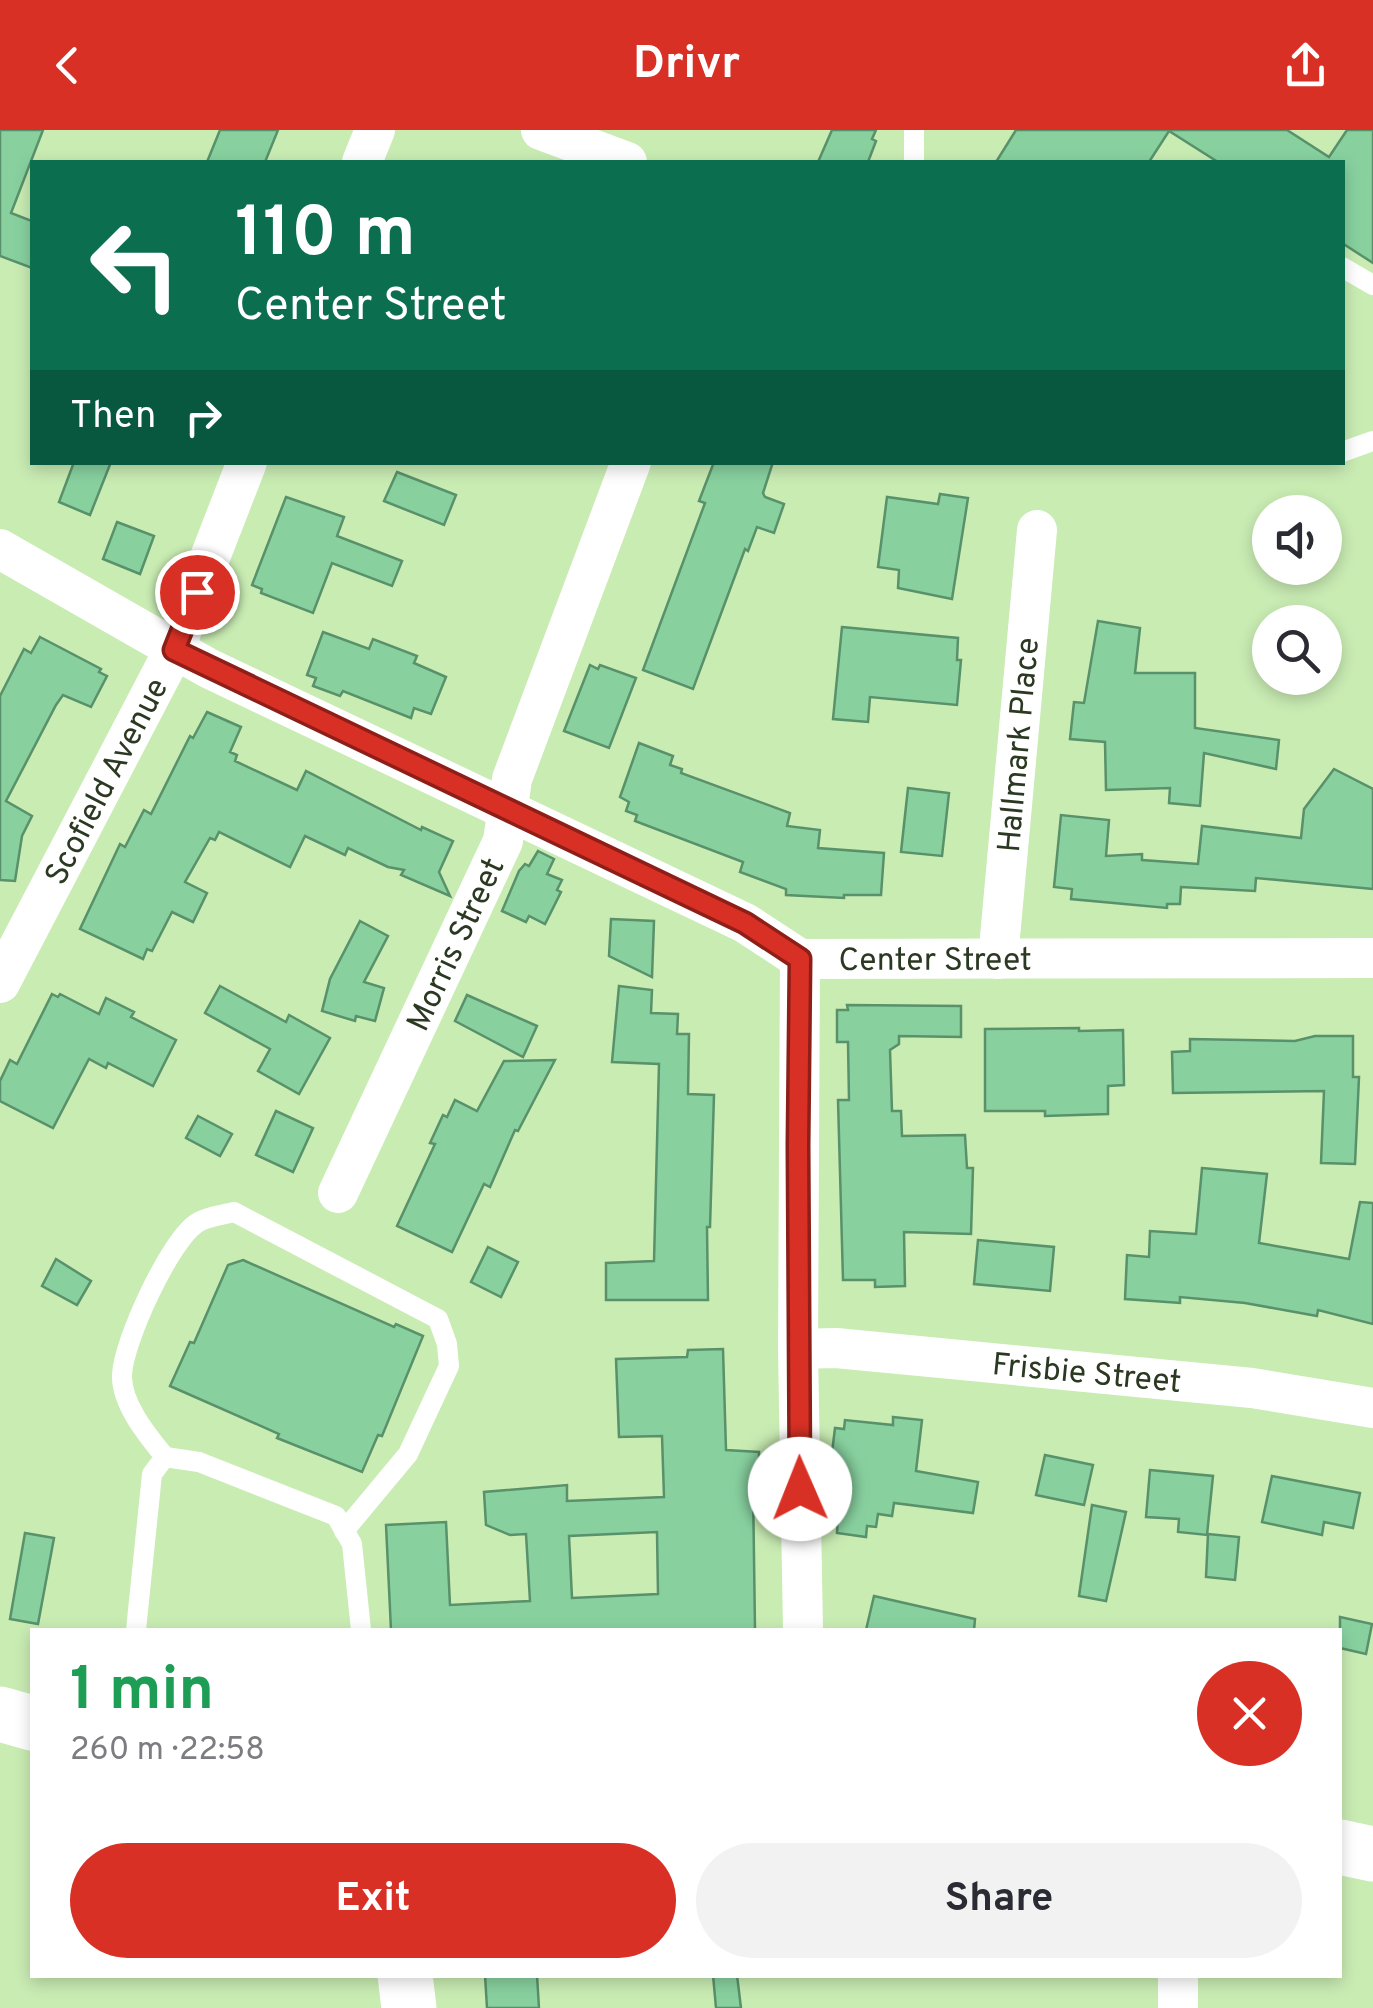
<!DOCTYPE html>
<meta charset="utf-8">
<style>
:root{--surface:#fff;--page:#f2f2f3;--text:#2b2b33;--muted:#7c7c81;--accent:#d93025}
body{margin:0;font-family:Overpass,sans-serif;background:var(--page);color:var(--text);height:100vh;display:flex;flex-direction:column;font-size:38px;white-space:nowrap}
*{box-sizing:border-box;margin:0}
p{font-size:32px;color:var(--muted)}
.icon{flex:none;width:55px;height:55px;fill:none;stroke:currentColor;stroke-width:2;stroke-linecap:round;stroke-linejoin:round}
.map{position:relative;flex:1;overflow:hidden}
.drawer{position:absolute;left:30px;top:1498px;width:1312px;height:350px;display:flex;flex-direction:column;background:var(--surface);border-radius:0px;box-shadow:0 5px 15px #0003}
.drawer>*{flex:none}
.guide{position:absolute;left:30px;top:30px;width:1315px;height:305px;border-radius:0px;box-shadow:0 5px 15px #0003;background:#0b6e4f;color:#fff;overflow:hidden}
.controls{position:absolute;left:1252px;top:365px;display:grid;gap:20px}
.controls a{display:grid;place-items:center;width:90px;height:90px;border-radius:50%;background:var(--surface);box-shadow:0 5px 15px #0003;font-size:50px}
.pin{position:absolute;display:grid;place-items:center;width:85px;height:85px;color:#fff;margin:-42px;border:5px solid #fff;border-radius:50%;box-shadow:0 2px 10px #0007}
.me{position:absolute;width:110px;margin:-55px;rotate:359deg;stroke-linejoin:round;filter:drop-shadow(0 0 8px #0008)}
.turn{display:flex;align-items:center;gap:35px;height:210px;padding:0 40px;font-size:45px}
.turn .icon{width:130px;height:130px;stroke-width:2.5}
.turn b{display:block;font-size:70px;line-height:85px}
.then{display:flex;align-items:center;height:95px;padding:0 40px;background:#0003;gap:20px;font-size:38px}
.round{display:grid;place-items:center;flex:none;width:105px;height:105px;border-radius:52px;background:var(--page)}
.headline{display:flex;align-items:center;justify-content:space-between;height:170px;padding:0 40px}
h1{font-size:60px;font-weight:700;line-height:75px;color:#1e9e55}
.action{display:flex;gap:20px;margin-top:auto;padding:20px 40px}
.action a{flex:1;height:115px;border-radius:60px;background:var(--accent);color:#fff;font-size:40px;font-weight:700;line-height:115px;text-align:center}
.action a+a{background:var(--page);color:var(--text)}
header{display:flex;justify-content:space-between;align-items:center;height:130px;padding:0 40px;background:var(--accent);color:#fff;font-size:45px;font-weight:700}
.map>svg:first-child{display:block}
.building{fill:#88d19f;stroke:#58916a;stroke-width:2.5;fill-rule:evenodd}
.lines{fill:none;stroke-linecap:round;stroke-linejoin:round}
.lane{stroke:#fff;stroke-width:20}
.street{stroke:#fff;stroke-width:40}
.secondary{stroke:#fff;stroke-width:55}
.route-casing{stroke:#8d1f18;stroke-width:25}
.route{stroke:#d93025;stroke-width:18}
.labels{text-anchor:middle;stroke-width:8;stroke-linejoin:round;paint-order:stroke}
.street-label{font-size:32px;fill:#2b3922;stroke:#c9ecb3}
</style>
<header><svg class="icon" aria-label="back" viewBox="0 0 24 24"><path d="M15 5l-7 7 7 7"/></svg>Drivr<svg class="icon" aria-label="share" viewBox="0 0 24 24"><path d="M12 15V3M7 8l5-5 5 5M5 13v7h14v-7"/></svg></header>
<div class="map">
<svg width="1373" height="1878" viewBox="0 0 1373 1878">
<rect width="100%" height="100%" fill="#c9ecb3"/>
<g class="building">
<polygon points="0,0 43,0 11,83 32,91 32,138 0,126"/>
<polygon points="220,0 278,0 265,32 207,32"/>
<polygon points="832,0 876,0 872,9 876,11 868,32 818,32"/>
<polygon points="1016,0 1287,0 1329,27 1347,0 1373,0 1373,133 1342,113 1342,32 1218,32 1169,1 1149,32 996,32"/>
<polygon points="74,332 111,332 90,385 59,372"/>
<polygon points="714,332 773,332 763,363 765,367 784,374 774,403 757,397 748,421 745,419 693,559 643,540 705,373 699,371"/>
<polygon points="397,342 456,365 444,395 384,371"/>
<polygon points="940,364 968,368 952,469 898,458 899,440 878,437 887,367 938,374"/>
<polygon points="286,367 344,387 337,406 402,431 392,456 332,433 313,483 261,463 262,459 252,455"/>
<polygon points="117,392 154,406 140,444 103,429"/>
<polygon points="1098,491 1140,498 1135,543 1195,543 1195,598 1279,610 1276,639 1204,623 1200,676 1169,673 1170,658 1106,660 1105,612 1070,609 1074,572 1084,573"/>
<polygon points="842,497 958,508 957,530 961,530 957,575 870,567 868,592 833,589"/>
<polygon points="323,502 369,519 373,509 417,526 414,533 446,547 431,584 414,578 411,588 343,561 340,566 313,556 316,548 307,545"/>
<polygon points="40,507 101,539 99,542 107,546 91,577 63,565 56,575 6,671 32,686 22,706 15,751 0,750 0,566 24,519 31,523"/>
<polygon points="590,535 598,539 600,535 636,548 609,618 564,601"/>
<polygon points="207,582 241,597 230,622 237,625 235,631 297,660 306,641 421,700 422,697 453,711 439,742 450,766 401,745 404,740 388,737 348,718 345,725 305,706 290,737 219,702 215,710 210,708 185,752 207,763 193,792 172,782 152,821 147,819 143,829 80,799 120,714 125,717 144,680 151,684 190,606 193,608"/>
<polygon points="639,613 673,626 670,635 682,639 681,643 790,683 787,696 820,700 818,718 884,723 881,765 844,765 844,768 786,765 786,759 740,742 743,732 635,691 637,685 626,681 629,672 620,667"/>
<polygon points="1334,639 1373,659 1373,759 1256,748 1255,761 1181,757 1180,774 1167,774 1167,778 1071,769 1072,759 1054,757 1061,685 1109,690 1106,726 1142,724 1142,730 1198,734 1202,696 1301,708 1304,679"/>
<polygon points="908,658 949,663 942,726 901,722"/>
<polygon points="538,721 554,729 547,744 562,750 557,760 561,762 545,794 529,786 526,792 502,781 519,741 525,734 529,736"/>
<polygon points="611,789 654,791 652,847 609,826"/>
<polygon points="360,791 388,806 364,852 384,858 375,891 356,886 355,891 322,881 330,849"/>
<polygon points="220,856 286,892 289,885 330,908 299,964 258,941 270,919 205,883"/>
<polygon points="619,856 652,860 651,883 678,884 677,904 689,904 688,964 714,965 710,1097 707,1097 708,1170 606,1170 606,1133 654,1131 659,934 612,932"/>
<polygon points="52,864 58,867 60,864 99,884 106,868 134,882 131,887 176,910 153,956 108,933 106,938 89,929 53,998 0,971 0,951 10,930 17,934"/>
<polygon points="467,865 537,896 523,927 455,891"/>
<polygon points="847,875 961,876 961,907 899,906 899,914 890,920 892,981 901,981 902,1006 965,1005 967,1038 973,1038 971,1104 904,1102 905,1156 875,1157 875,1150 843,1150 838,970 849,970 848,912 837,912 837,880 848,880"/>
<polygon points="1079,898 1079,901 1123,900 1124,955 1108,956 1108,984 1045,986 1045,981 985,981 985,899"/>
<polygon points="1315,906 1353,906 1353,947 1359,947 1355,1034 1321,1033 1324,961 1173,963 1172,922 1190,921 1190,909 1295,911"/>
<polygon points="555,930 518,1001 515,1000 490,1057 484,1054 452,1122 397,1096 435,1014 430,1013 443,985 447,987 455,970 477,981 504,931"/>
<polygon points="276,981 313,998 293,1042 256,1025"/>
<polygon points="198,986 232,1004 220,1026 186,1008"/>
<polygon points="1202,1038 1267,1044 1259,1113 1349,1129 1360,1072 1373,1073 1373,1194 1318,1180 1317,1186 1245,1173 1180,1167 1180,1173 1125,1169 1127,1125 1149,1127 1150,1101 1196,1104"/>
<polygon points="978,1110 1054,1117 1050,1161 974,1154"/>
<polygon points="488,1117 518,1132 501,1167 471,1152"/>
<polygon points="56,1129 91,1151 77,1175 42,1156"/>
<polygon points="243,1130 394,1197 396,1194 423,1206 382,1306 378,1305 362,1342 277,1308 279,1304 170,1256 190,1212 194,1213 228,1135"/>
<path d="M723,1219L726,1320L759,1322V1356H753L755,1500H391L386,1395L446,1392L450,1475L530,1471L526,1404L510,1405L486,1395L484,1362L567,1355V1371L664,1367L662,1306L619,1307L616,1229L687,1227L688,1220ZM657,1402L658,1464L572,1468L569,1406Z"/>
<polygon points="893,1287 922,1290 916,1341 978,1352 973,1383 894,1373 892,1386 878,1384 876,1397 867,1396 866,1407 837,1403 839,1367 833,1366 837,1331 831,1331 835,1298 844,1299 845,1290 893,1295"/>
<polygon points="1045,1325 1093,1335 1084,1375 1036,1365"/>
<polygon points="1150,1340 1213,1346 1207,1405 1178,1402 1179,1389 1146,1387"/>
<polygon points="1272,1346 1360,1363 1353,1398 1324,1392 1322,1405 1262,1392"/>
<polygon points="1092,1375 1126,1382 1106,1471 1079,1466"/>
<polygon points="25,1403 54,1408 38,1494 10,1489"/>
<polygon points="1208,1404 1239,1407 1235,1450 1206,1447"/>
<polygon points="874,1466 975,1489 974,1500 866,1500"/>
<polygon points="1340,1487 1372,1494 1366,1524 1340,1518"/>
<polygon points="485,1845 537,1845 539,1878 487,1878"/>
<polygon points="713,1845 737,1845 741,1878 716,1878"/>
</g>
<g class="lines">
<g class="lane">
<polyline points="914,0 914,32"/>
<polyline points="1342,137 1373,155"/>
<polyline points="1342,322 1373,311"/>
<path d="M165,1327C148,1306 121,1274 122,1245C123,1212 170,1110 197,1093C207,1086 223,1085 234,1082L438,1189L447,1214L449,1236L408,1324L344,1401"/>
<polyline points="136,1500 152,1344 165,1327 199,1332 336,1386 352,1414 361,1500"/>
</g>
<g class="street">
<polyline points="541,0 627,32"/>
<polyline points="362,32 375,0"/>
<path id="s1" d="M0,419L208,538L745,793L800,829L1373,828"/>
<polyline points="800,829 798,1219 803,1500"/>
<path id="s2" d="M998,829L1037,400"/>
<path id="s3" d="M0,853L174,520L247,332"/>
<path id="s4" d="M338,1063L503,711L512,649L631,332"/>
<path id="s5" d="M798,1219L836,1218L1252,1258L1373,1278"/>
<polyline points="1178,1878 1178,1845"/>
</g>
<g class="secondary">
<polyline points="0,1584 32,1593"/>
<polyline points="1340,1717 1373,1724"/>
<polyline points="405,1845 409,1878"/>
</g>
</g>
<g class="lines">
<defs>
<polyline id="route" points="197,462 174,520 745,793 800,829 798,1015 800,1359"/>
</defs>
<use href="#route" class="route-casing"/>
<use href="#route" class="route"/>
</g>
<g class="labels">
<g class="street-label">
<text dy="11" stroke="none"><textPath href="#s2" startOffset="215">Hallmark Place</textPath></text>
<text dy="11" stroke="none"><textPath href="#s3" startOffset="228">Scofield Avenue</textPath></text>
<text dy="11" stroke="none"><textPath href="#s4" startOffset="275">Morris Street</textPath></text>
<text dy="11" stroke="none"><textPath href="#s1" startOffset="1035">Center Street</textPath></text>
<text dy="11" stroke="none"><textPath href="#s5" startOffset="290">Frisbie Street</textPath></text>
</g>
</g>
</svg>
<div class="controls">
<a><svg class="icon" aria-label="sound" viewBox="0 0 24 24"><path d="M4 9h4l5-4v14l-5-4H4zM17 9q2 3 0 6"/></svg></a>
<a><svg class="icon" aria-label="search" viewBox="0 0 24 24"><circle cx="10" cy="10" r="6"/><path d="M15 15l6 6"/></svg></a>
</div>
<div class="pin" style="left:197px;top:462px;background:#d93025"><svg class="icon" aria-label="arrive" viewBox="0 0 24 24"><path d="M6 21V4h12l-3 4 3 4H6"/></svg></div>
<svg class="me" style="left:800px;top:1359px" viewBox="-20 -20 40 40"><circle r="19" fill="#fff"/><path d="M0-13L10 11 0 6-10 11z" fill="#d93025"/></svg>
<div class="guide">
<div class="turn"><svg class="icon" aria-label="left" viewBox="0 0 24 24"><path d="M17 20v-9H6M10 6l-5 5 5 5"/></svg><div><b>110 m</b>Center Street</div></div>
<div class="then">Then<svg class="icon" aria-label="right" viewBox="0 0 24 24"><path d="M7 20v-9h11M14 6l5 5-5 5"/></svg></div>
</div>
<section class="drawer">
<div class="headline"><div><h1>1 min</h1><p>260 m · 22:58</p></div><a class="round" style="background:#d93025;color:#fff"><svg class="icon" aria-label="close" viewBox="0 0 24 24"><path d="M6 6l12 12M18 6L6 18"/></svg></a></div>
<div class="action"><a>Exit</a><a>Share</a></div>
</section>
</div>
